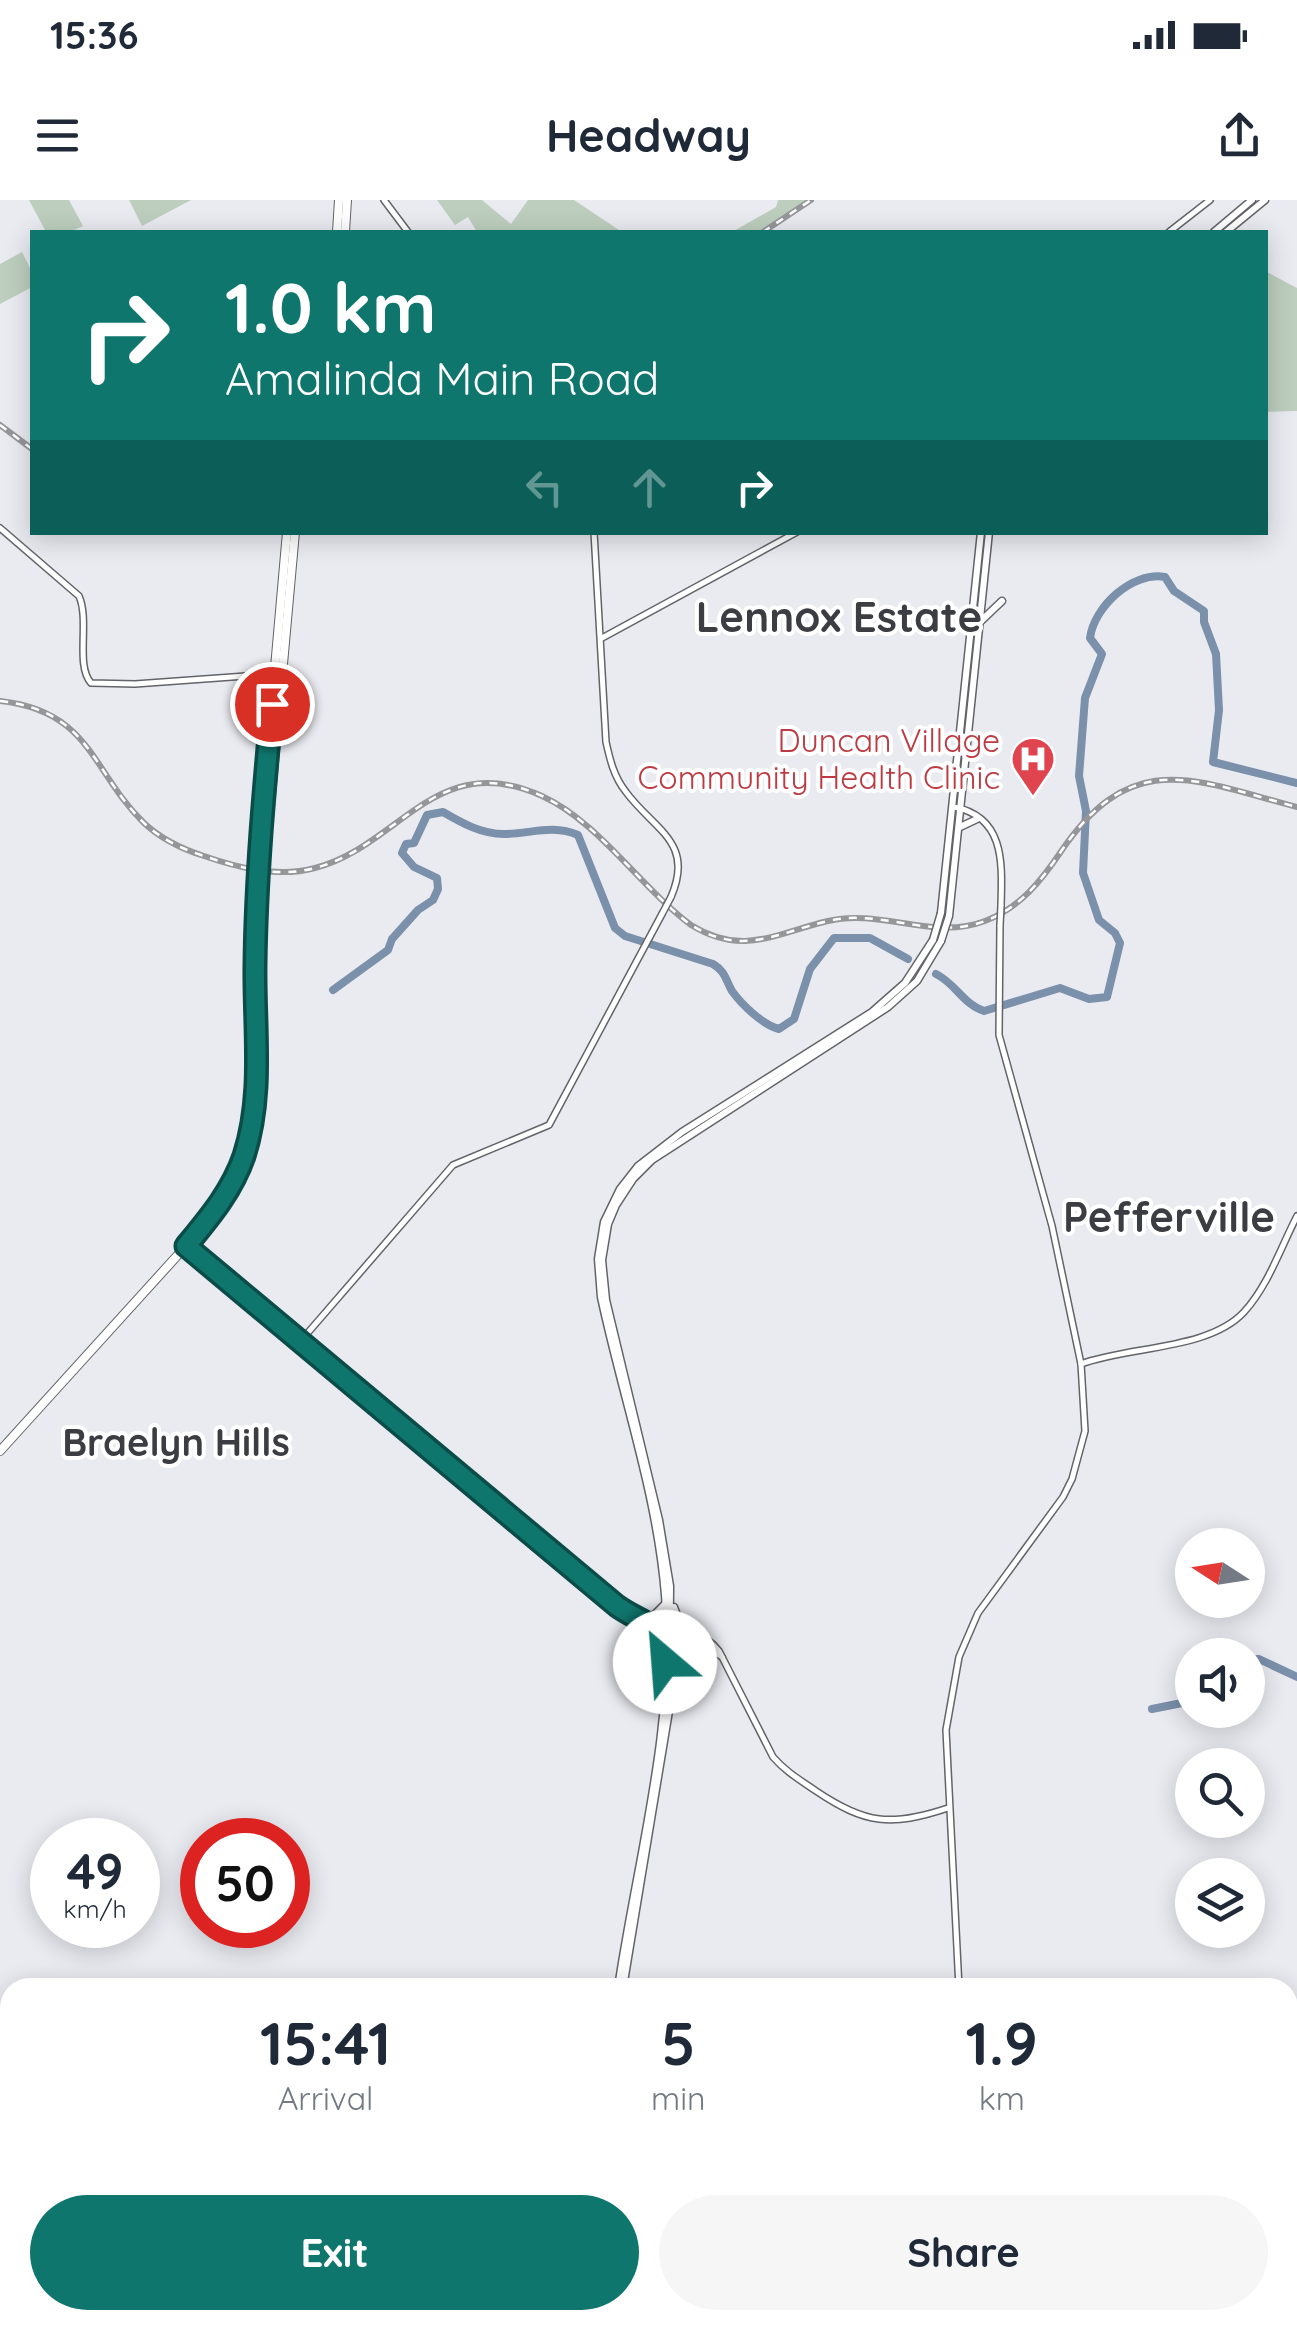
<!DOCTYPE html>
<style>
:root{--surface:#fff;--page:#f6f6f7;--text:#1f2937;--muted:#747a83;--accent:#0f766e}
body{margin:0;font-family:Quicksand,sans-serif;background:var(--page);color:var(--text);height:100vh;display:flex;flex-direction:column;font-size:38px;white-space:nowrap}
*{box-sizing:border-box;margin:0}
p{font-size:32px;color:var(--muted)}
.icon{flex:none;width:55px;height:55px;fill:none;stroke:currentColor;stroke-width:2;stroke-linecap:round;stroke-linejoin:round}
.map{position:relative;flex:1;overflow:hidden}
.sheet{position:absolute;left:0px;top:1778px;width:1298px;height:352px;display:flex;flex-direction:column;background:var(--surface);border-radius:30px 30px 0 0;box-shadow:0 5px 25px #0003}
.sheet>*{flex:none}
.guide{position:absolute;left:30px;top:30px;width:1238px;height:305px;border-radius:0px;box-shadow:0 5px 25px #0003;background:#0f766e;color:#fff;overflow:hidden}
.needle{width:65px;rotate:282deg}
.tools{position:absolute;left:1175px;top:1328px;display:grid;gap:20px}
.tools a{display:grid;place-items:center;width:90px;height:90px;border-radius:50%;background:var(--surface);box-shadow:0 5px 25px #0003;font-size:50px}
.speed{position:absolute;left:30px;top:1618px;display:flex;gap:20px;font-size:50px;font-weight:700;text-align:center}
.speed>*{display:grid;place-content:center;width:130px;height:130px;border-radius:50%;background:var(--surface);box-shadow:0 5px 25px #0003;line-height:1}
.speed small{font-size:25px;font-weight:400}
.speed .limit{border:15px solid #d22;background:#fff;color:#111}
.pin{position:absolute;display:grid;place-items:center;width:85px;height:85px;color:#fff;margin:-42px;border:5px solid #fff;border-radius:50%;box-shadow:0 2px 10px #0007}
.me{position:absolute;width:110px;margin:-55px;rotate:333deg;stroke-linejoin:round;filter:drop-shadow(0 0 8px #0008)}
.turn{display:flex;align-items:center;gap:35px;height:210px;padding:0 30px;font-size:45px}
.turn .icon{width:130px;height:130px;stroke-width:2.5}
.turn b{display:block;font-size:70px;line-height:85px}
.lanes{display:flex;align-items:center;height:95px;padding:0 30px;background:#0003;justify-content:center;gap:50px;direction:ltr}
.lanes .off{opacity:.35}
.eta{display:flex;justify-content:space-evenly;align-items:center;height:170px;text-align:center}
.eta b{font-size:60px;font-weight:700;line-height:70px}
.primary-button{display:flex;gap:20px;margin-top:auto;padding:20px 30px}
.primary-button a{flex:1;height:115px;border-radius:60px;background:var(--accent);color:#fff;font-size:40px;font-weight:700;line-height:115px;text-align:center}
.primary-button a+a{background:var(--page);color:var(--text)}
.status{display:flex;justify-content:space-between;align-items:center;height:70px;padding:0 50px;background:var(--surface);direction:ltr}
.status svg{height:28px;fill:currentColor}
header{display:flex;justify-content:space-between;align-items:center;height:130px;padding:0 30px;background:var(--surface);font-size:45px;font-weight:700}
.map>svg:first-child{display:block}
.green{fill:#bdcebe}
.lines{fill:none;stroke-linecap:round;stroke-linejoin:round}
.river{stroke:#7b90aa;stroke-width:8}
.tertiary-casing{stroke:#636469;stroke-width:8}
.secondary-casing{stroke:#636469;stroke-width:9}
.primary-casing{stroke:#636469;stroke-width:10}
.tertiary{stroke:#fff;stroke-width:5}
.secondary{stroke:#fff;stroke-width:6}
.primary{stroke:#fff;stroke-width:8}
.rail-casing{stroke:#95969a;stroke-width:6}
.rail{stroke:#fff;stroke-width:2.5;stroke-dasharray:8;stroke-linecap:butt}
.tertiary-bridge-casing{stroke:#636469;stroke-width:8;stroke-linecap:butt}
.secondary-bridge-casing{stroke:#636469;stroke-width:9;stroke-linecap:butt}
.primary-bridge-casing{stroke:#636469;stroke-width:10;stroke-linecap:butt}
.tertiary-bridge{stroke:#fff;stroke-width:5}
.secondary-bridge{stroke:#fff;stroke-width:6}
.primary-bridge{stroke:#fff;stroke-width:8}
.route-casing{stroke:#0a4d48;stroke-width:25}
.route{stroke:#0f766e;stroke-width:18}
.labels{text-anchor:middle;stroke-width:8;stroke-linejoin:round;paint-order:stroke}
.health-label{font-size:32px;fill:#be3a42;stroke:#fff;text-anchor:end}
.quarter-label{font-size:38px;font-weight:bold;fill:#3c3d42;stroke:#fff}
.district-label{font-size:42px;font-weight:bold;fill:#3c3d42;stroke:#fff}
</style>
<div class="status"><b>15:36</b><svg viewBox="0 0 49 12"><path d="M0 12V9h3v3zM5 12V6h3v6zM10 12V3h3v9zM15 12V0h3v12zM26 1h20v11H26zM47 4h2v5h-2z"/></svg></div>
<header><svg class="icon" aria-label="menu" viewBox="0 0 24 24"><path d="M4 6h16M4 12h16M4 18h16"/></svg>Headway<svg class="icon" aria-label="share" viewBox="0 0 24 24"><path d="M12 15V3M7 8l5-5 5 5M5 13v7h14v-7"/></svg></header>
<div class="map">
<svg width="1297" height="2129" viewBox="0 0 1297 2129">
<rect width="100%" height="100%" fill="#eaebf1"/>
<g class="green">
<polygon points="29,0 69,0 83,26 70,32 46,32"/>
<polygon points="129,0 191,0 142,26"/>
<polygon points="437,0 482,0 511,24 528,0 574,0 622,32 477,32 468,17 455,25"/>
<polygon points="778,0 806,0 758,32 732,32 776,7"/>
<polygon points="22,52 32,72 32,87 0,104 0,64"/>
<polygon points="1265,71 1297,88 1297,211 1265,212"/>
</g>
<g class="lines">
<g class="river">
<path d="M936,774C955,783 964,805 984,811L1060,788L1089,799L1107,797L1120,743L1115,733L1099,720L1083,673L1086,611L1079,576L1085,498L1102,454L1090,438C1094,407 1132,371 1165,377L1174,391L1204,411V422L1216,454L1219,510L1213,562L1297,583"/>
<path d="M333,790L388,750L392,739L418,710L433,700L438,689L437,678L414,667L402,653L406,644L414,643L427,615L443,612C462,623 481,634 504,634C530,634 552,624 578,635L615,728L625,736L713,764C726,772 725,779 732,791C742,805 763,825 779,829L794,819L810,769L834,738H870L908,759"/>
<polyline points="1248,1459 1259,1459 1297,1477"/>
<polyline points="1152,1509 1192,1501"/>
</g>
<defs>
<g id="tertiary">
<polyline points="384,0 408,32"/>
<polyline points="1169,32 1210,0"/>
<path d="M0,328L79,396C90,421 75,465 91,483L135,484L273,474"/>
<path d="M594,332L606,542C610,560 614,577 626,592C654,630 695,642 671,697"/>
<polyline points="602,438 797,332"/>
<path d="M954,607C1006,617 1002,665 1001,706"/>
<polyline points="186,1046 617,1406 636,1418 682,1431 722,1457"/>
<polyline points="299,1143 453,965 549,925 662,714"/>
<path d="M1081,1164C1129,1146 1209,1150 1244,1112C1268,1086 1281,1047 1297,1016"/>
<path d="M618,1403C650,1420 696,1421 719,1451L773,1557C785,1571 800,1580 816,1591C865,1624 891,1627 948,1608"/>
<polyline points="959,1788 946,1530 959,1457 978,1413 1063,1297 1072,1279 1085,1231 1081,1164 1052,1026 999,835 1000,725"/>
<polyline points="1091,2120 1097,2129"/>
</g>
<g id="secondary">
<polyline points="1214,32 1252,0"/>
<polyline points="1226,32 1265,0"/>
<polyline points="981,421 1002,401"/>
<polyline points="960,627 977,619"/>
<polyline points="941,713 981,332"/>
<polyline points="949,716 989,332"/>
<polyline points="674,1407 679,1420 690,1429"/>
<polyline points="651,1418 664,1405"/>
<polyline points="649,1423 663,1443"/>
<polyline points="673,1443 679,1437 694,1437"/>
<path d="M618,1788C637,1659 676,1526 665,1395C657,1294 622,1196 601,1097L598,1059L604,1022L620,989L638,966L682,932L872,812L905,783L933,740"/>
<polyline points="623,1788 669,1511 670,1386 659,1320 606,1100 602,1060 608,1024 616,1005 633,979 652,960 888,807 917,781 941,741"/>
<polyline points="743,2120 750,2129"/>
<polyline points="749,2120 757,2129"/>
</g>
<g id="primary">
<polyline points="337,32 339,0"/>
<polyline points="345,32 347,0"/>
<polyline points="258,660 287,332"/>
<polyline points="265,662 295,332"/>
<polyline points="255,776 257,677"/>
<polyline points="0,1251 186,1046 218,1007 236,976 248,943 254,899 264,679"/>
</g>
</defs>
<use href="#tertiary" class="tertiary-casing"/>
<use href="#secondary" class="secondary-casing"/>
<use href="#primary" class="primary-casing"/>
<use href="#tertiary" class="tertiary"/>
<use href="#secondary" class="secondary"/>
<use href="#primary" class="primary"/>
<defs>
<g id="rail">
<polyline points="763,32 811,0"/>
<polyline points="0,225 32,249"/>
<path d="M0,501C91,511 91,571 144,623C161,639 182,649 204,656C239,668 278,678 315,668C400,646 436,548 542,596C599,622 640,687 691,725C743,757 776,733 828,721C881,708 932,741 985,721C1020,708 1042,680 1062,650C1133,546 1197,581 1297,607"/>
</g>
</defs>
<use href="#rail" class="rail-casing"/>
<use href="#rail" class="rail"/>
<defs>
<g id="tertiary-bridge">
<polyline points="662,714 671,697"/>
<polyline points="1000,725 1001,706"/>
</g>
<g id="secondary-bridge">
<polyline points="933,740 941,713"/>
<polyline points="941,741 949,716"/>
</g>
<g id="primary-bridge">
<polyline points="257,677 258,660"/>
<polyline points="264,679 265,662"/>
</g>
</defs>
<use href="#tertiary-bridge" class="tertiary-bridge-casing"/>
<use href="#secondary-bridge" class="secondary-bridge-casing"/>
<use href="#primary-bridge" class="primary-bridge-casing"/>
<use href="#tertiary-bridge" class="tertiary-bridge"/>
<use href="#secondary-bridge" class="secondary-bridge"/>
<use href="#primary-bridge" class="primary-bridge"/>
</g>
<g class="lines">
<defs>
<path id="route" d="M272,504C264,591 256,678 255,765C254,828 264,895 244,956C232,991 209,1018 186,1046L617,1406C644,1425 664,1422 665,1462"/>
</defs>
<use href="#route" class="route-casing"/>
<use href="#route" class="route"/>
</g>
<defs>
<symbol id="hospital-pin" viewBox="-11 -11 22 30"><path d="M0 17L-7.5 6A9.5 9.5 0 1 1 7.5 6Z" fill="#e0444e" stroke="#fff"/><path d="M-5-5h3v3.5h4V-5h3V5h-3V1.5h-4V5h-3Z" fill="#fff"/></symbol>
</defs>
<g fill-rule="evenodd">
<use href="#hospital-pin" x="1008" y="534" width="50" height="68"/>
</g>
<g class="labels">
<g class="health-label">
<text x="1000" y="552">Duncan Village<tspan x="1000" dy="37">Community Health Clinic</tspan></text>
</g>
<g class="quarter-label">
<text x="176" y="1256">Braelyn Hills</text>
</g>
<g class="district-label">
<text x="839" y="432">Lennox Estate</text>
<text x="1169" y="1032">Pefferville</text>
</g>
</g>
</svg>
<div class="tools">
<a><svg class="needle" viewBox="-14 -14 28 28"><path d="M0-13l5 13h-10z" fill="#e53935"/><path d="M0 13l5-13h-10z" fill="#747a83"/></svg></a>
<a><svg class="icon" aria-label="sound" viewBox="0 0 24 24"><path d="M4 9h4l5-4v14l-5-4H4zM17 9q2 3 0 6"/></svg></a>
<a><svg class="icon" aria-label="search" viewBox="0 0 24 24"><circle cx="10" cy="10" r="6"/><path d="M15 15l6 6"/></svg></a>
<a><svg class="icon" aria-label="layers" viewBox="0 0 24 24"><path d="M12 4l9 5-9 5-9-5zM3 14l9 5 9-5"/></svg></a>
</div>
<div class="speed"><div>49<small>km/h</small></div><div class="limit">50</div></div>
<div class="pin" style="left:272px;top:504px;background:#d93025"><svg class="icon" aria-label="arrive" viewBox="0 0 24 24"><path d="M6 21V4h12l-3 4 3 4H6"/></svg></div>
<svg class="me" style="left:665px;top:1462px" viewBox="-20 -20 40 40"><circle r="19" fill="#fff"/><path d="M0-13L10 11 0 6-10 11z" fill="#0f766e"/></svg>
<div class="guide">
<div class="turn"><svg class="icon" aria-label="right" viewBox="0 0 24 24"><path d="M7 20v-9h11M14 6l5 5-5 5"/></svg><div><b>1.0 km</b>Amalinda Main Road</div></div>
<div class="lanes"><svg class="icon off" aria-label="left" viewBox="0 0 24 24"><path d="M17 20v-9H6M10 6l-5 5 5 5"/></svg><svg class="icon off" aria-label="ahead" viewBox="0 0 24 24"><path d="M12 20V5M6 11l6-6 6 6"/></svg><svg class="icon" aria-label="right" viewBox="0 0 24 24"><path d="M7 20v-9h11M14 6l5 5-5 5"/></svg></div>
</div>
<section class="sheet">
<div class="eta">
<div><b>15:41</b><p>Arrival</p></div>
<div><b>5</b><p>min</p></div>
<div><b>1.9</b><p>km</p></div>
</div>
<div class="primary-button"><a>Exit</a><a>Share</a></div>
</section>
</div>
